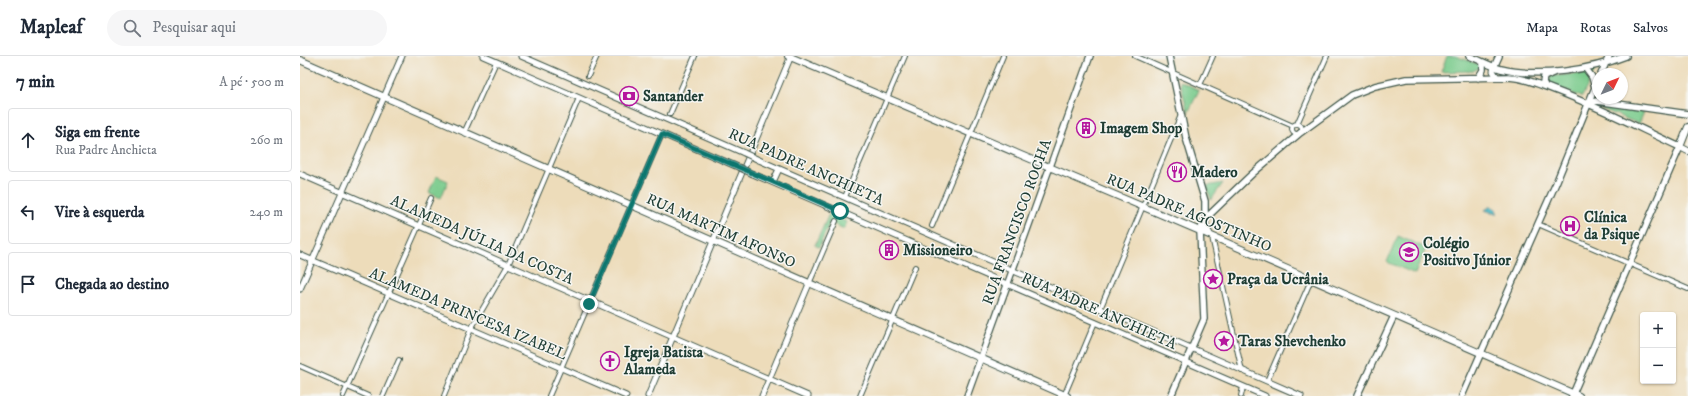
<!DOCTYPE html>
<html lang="pt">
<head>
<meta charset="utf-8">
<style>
  :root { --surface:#fff; --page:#f6f6f7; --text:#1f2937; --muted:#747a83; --line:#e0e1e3 }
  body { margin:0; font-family:"IM FELL DW Pica",serif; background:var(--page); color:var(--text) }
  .controls { position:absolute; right:12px; bottom:12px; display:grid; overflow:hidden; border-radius:4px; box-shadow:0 1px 3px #0004 }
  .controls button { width:36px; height:36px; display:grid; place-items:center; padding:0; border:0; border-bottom:1px solid var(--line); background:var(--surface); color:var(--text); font:20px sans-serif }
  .compass { position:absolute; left:1292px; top:12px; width:36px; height:36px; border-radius:50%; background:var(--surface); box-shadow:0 1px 3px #0004; rotate:47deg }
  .stop { position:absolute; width:12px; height:12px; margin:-9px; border:3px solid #0f766e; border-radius:50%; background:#fff }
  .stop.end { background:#0f766e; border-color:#fff; box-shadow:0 1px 4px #0008 }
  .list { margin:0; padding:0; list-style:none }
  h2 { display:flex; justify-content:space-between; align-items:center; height:52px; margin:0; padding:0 16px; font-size:17px }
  h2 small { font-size:13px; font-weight:400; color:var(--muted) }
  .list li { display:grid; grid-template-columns:26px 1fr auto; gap:12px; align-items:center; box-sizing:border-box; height:64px; margin:0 8px 8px; padding:0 8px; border:1px solid var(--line); border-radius:4px }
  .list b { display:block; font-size:15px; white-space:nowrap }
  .list p { margin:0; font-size:13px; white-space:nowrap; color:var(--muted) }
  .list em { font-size:13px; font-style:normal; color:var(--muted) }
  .icon { flex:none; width:22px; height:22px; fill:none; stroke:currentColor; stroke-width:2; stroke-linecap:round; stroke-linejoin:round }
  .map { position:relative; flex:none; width:1388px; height:340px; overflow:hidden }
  header { display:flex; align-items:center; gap:24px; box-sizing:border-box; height:56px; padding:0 20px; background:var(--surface); border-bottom:1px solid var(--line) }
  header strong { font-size:19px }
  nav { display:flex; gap:22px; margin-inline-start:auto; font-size:14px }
  .search { width:280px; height:36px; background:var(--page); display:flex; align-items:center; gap:10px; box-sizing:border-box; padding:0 14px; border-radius:22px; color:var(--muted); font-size:15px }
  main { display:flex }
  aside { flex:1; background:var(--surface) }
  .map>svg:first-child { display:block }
</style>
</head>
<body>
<header>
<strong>Mapleaf</strong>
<div class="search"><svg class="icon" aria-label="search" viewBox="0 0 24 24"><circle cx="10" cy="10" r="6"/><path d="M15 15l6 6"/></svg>Pesquisar aqui</div>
<nav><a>Mapa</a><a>Rotas</a><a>Salvos</a></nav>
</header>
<main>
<aside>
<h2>7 min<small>A pé · 500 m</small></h2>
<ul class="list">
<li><svg class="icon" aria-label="ahead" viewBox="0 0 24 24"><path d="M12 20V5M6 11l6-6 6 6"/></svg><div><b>Siga em frente</b><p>Rua Padre Anchieta</p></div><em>260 m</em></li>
<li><svg class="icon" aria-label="left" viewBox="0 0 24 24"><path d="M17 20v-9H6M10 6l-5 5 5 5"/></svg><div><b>Vire à esquerda</b></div><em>240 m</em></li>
<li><svg class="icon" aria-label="arrive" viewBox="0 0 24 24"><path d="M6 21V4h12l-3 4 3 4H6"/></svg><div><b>Chegada ao destino</b></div></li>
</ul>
</aside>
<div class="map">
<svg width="1388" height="340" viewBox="0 0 1388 340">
  <rect width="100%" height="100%" fill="#f6f6f2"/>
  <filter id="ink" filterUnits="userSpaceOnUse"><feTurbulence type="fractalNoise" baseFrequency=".025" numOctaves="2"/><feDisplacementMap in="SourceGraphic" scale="8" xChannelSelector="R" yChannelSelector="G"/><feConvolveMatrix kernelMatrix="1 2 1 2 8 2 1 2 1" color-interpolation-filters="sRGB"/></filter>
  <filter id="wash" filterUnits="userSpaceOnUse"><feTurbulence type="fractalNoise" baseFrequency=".012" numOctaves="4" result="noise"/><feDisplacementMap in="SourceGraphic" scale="16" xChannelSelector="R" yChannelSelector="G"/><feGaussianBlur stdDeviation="0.9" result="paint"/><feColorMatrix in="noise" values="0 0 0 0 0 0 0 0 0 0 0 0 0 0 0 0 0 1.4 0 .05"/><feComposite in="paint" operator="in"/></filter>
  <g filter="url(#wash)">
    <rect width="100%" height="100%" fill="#eddcba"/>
    <!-- green -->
    <path fill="#7acb8c" stroke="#4c8460" d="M1147,0H1155L1181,9V11L1173,15L1141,16Z
      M1295,14L1282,41L1249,29L1248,25L1252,20L1276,18Z
      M880,25L899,34L888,57Z
      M1295,50L1344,56L1339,68Z
      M136,120L148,125L141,142L129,137Z
      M923,127L911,144L907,130Z
      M529,158L547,166L544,173L530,166L519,191L515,189Z
      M1098,180L1126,192L1115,218L1087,206Z"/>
    <!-- water -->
    <path fill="#45b3c0" stroke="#32787a" d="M1191,150L1196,153L1198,159L1185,154Z"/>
  </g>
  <g filter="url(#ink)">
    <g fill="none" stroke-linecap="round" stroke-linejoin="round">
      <!-- minor casing -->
      <g stroke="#3e5548" stroke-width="6">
        <path id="minor" d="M835,0L993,70
          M288,20L297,0
          M900,29L913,0
          M370,58L395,0
          M997,68L1027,0
          M992 73a5 5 0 1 1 10 0a5 5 0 1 1-10 0Z
          M164,77L196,6
          M545,141L605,0
          M1238,168L1388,233
          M632,170L703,0
          M912,181L942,315
          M509,228L536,165
          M800,253L881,59
          M0,310L68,340
          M967,325L1011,224
          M43,340L131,142
          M83,340L99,304
          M144,340L171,273L208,209L279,42
          M249,340L362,78
          M560,340L615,211
          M764,340L795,266
          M941,340L943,331"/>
      </g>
      <!-- tertiary casing -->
      <g stroke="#3e5548" stroke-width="7">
        <path id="tertiary" d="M183,0L438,111
          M221,0L444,97
          M1194,11L1193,15L1197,21
          M459,104L1001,340
          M0,118L508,340
          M453,118L965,340
          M473,126L479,113
          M0,199L326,340
          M0,233L102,0
          M348,340L491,0
          M462,340L509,228"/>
      </g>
      <!-- secondary casing -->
      <g stroke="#3e5548" stroke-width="8">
        <path id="secondary" d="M869,0L886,82L905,145V163
          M1169,0C1180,4 1190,10 1201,13C1238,22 1291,14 1326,0
          M1194,11L1199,0
          M1286,13L1292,21L1295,32
          M1301,18L1309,0
          M1178,22L1183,14V6
          M1245,30L1243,26L1244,21L1255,16
          M1289,47L1297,45L1388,58
          M667,340L790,0
          M871,340L904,263L900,175L905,163L952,118L1000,77L1052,39L1075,30L1106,23L1208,21C1225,22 1241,29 1257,35C1299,51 1339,72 1380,91L1272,340
          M1057,340L1094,260
          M1162,340L1256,127L1298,24"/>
      </g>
      <!-- primary casing -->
      <g stroke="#3e5548" stroke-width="8">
        <path id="primary" d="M488,0L900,175L1279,340
          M0,4L767,340
          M1388,71L1380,91L1388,95
          M905,163L906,171L910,179"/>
      </g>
      <!-- minor -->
      <use href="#minor" stroke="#fff" stroke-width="4"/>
      <!-- tertiary -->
      <use href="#tertiary" stroke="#fff" stroke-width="5"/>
      <!-- secondary -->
      <use href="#secondary" stroke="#fff" stroke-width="5.5"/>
      <!-- primary -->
      <use href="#primary" stroke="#fff" stroke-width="6"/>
      <!-- tertiary-bridge casing -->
      <g stroke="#3e5548" stroke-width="7" stroke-linecap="butt">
        <path id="tertiary-bridge" d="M444,97L459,104
          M438,111L453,118"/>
      </g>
      <!-- tertiary-bridge -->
      <use href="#tertiary-bridge" stroke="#fff" stroke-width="5"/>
    </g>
  </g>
  <g fill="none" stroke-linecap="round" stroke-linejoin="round" filter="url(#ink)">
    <!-- route -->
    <path stroke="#0f766e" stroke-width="5" d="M289,248L362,78L540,155"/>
  </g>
  <!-- icons -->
  <defs>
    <g id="bank-ring" transform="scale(1)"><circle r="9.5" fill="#f6f6f2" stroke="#b5179e" stroke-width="1.5"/><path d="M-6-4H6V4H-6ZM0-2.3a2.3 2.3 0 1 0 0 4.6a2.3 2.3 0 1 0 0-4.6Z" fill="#b5179e"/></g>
    <g id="building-ring" transform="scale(1)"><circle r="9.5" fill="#f6f6f2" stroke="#b5179e" stroke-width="1.5"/><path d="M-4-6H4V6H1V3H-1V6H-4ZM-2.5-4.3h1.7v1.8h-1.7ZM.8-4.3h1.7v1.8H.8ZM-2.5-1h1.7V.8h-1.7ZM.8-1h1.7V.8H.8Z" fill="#b5179e"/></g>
    <g id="restaurant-ring" transform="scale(1)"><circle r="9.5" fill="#f6f6f2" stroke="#b5179e" stroke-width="1.5"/><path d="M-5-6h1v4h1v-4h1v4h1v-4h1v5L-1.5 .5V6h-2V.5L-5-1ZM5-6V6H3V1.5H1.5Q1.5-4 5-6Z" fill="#b5179e"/></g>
    <g id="hospital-ring" transform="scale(1)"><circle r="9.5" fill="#f6f6f2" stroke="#b5179e" stroke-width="1.5"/><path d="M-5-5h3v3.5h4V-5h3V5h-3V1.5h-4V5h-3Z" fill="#b5179e"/></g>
    <g id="school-ring" transform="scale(1)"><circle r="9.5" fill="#f6f6f2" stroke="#b5179e" stroke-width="1.5"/><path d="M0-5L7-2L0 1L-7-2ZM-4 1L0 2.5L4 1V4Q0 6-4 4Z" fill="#b5179e"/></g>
    <g id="sight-ring" transform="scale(1)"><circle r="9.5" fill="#f6f6f2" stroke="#b5179e" stroke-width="1.5"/><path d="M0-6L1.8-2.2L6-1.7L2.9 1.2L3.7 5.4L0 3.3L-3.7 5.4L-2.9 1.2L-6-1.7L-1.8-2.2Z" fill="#b5179e"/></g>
    <g id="church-ring" transform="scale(1)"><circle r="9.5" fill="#f6f6f2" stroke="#b5179e" stroke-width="1.5"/><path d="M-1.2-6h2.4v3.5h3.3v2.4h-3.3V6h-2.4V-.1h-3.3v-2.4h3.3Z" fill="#b5179e"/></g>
  </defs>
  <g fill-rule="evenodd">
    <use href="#bank-ring" x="329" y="40"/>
    <use href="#building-ring" x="786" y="72"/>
    <use href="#restaurant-ring" x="877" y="116"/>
    <use href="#hospital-ring" x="1270" y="170"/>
    <use href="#building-ring" x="589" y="194"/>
    <use href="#school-ring" x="1109" y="196"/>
    <use href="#sight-ring" x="913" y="223"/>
    <use href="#sight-ring" x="924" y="285"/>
    <use href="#church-ring" x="310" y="305"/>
  </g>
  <g text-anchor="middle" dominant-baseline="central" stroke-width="3" stroke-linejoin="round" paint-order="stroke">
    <!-- poi labels -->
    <g font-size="15" font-weight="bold" fill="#1f3d34" stroke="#f6f6f2" text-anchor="start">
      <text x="343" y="40">Santander</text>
      <text x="800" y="72">Imagem Shop</text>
      <text x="891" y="116">Madero</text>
      <text x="1284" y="161">Clínica<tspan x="1284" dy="17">da Psique</tspan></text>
      <text x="1123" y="187">Colégio<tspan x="1123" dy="17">Positivo Júnior</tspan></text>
      <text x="603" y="194">Missioneiro</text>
      <text x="927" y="223">Praça da Ucrânia</text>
      <text x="938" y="285">Taras Shevchenko</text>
      <text x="324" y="296">Igreja Batista<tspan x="324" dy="17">Alameda</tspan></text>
    </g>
    <!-- street labels -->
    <g font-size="15" fill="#1f3d34" stroke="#f6f6f2">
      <text transform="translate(506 111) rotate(24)">RUA PADRE ANCHIETA</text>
      <text transform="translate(889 157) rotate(23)">RUA PADRE AGOSTINHO</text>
      <text transform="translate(717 166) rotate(-70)">RUA FRANCISCO ROCHA</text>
      <text transform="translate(421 175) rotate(24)">RUA MARTIM AFONSO</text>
      <text transform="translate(182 184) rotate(24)">ALAMEDA JÚLIA DA COSTA</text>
      <text transform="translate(799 255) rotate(24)">RUA PADRE ANCHIETA</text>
      <text transform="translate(168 258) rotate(23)">ALAMEDA PRINCESA IZABEL</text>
    </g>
  </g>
</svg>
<div class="controls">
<button>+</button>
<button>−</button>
</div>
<svg class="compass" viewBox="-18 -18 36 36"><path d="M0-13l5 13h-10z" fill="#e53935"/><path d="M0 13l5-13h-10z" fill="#747a83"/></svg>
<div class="stop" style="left:540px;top:155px"></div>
<div class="stop end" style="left:289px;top:248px"></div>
</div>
</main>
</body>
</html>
